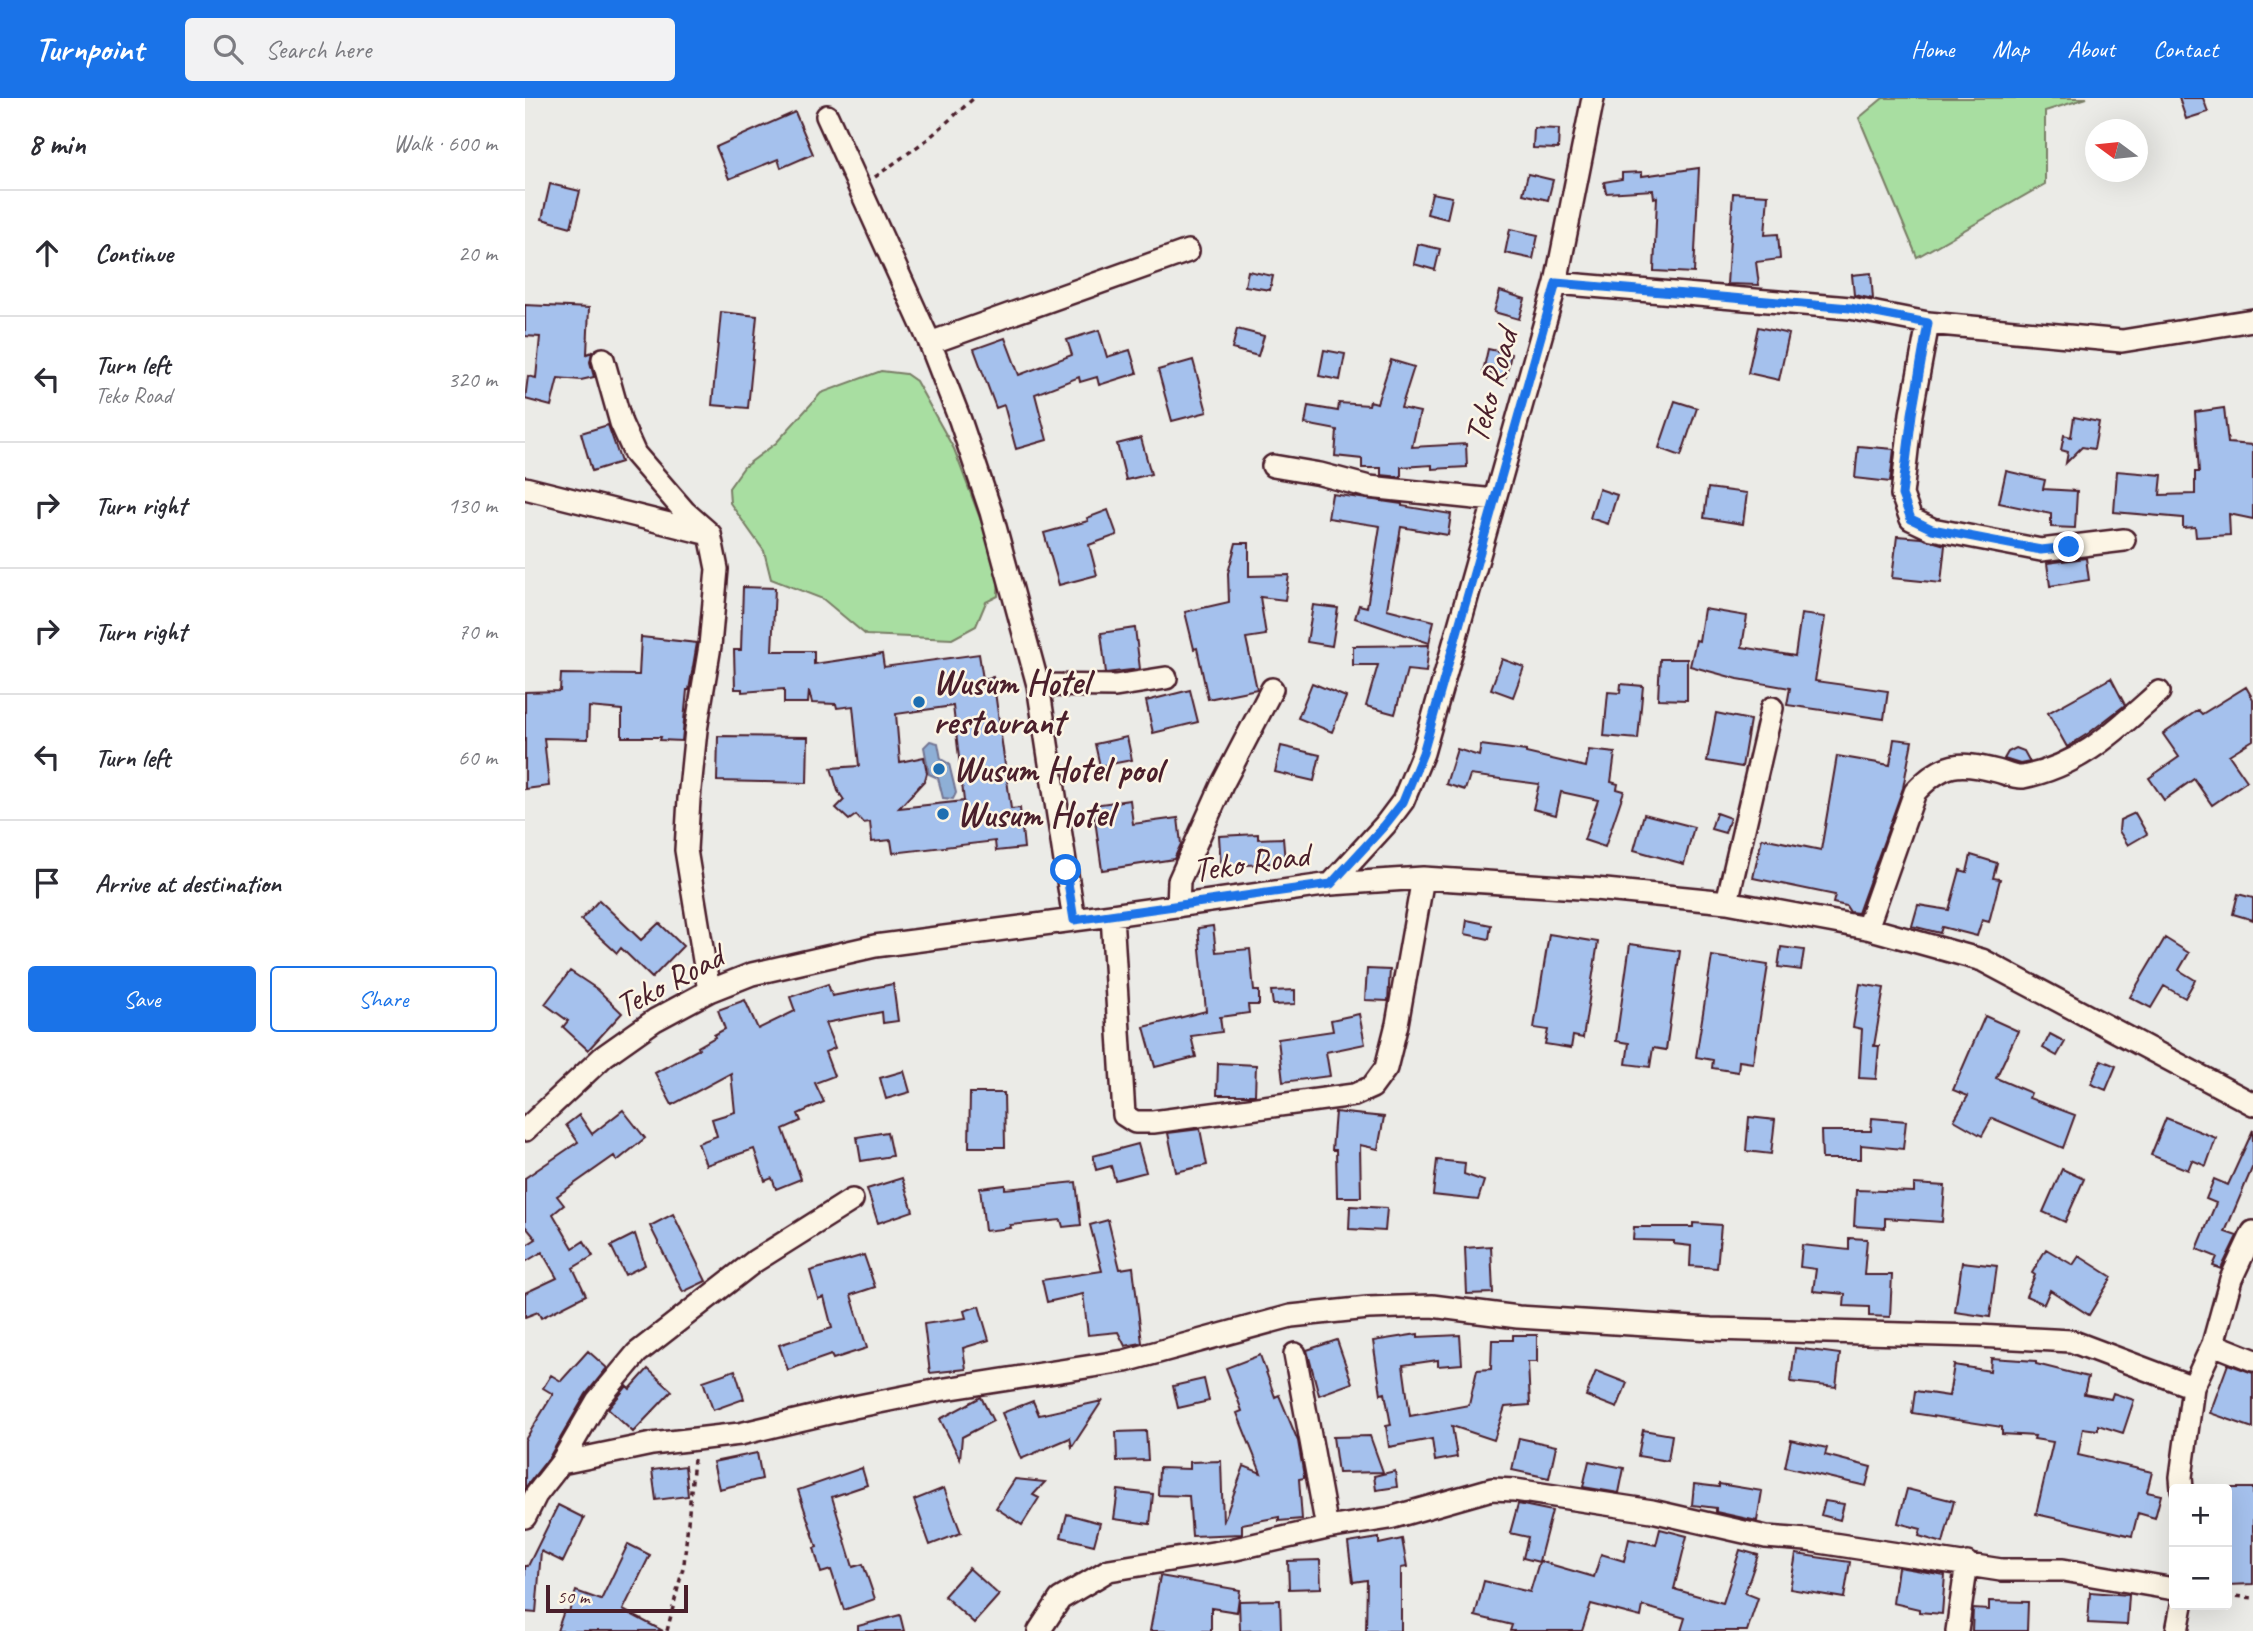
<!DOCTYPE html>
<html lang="en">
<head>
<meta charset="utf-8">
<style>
  :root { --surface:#fff; --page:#f2f2f3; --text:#2b2b33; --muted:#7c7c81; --line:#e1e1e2; --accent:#1a73e8 }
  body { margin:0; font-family:Caveat,sans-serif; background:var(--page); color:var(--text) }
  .controls { position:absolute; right:21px; bottom:21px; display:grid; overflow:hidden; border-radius:7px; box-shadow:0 7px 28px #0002 }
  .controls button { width:63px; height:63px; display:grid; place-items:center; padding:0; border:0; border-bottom:2px solid var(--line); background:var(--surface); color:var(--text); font:35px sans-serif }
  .compass { position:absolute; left:1560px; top:21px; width:63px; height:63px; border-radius:50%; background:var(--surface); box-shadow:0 7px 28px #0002; rotate:285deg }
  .scale { position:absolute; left:21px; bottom:18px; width:142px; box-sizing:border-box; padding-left:7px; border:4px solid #4a1f2b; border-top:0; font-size:19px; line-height:24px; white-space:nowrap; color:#4a1f2b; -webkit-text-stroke:5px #fcf5e5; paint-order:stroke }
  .stop { position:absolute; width:21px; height:21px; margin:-16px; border:5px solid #1a73e8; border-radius:50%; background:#fff }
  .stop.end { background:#1a73e8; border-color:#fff; box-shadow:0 2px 7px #0008 }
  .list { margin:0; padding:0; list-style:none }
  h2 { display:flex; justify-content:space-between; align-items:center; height:91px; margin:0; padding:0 28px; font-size:30px }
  h2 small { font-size:23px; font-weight:400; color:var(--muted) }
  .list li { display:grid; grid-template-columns:46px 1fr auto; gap:21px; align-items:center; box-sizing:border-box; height:126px; padding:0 28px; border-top:2px solid var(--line) }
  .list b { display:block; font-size:26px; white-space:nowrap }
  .list p { margin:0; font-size:23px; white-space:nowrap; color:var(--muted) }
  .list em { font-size:23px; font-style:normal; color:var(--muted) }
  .actions { display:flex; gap:14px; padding:21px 28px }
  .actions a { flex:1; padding:16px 0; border:2px solid var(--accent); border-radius:7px; text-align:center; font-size:24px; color:var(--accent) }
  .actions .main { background:var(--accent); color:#fff }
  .icon { flex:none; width:38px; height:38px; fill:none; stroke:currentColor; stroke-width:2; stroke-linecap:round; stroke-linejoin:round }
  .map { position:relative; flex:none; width:1728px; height:1533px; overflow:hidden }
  header { display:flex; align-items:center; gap:42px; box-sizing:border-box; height:98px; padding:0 35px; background:var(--accent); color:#fff }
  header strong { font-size:33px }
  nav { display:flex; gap:38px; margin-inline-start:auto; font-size:24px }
  .search { width:490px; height:63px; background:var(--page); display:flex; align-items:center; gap:18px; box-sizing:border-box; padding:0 24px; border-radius:7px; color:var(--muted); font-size:26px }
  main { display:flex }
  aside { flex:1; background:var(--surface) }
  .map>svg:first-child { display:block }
</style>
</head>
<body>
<header>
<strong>Turnpoint</strong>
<div class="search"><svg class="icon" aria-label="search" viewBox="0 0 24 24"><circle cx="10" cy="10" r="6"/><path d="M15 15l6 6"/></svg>Search here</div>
<nav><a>Home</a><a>Map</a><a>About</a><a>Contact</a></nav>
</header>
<main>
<aside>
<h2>8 min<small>Walk · 600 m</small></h2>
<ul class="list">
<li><svg class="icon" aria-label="ahead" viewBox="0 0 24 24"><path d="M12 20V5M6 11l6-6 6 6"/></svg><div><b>Continue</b></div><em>20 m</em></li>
<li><svg class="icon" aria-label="left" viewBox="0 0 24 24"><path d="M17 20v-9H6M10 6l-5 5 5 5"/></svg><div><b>Turn left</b><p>Teko Road</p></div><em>320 m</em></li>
<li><svg class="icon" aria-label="right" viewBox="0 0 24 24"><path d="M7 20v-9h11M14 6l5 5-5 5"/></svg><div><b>Turn right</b></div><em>130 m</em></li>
<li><svg class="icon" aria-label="right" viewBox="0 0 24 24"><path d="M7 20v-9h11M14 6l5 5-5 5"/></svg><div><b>Turn right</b></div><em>70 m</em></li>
<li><svg class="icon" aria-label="left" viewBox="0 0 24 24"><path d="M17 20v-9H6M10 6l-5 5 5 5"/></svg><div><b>Turn left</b></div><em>60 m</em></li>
<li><svg class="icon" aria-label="arrive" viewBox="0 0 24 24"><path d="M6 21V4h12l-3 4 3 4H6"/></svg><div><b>Arrive at destination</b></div></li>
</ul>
<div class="actions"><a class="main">Save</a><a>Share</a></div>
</aside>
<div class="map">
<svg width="1728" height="1533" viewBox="0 0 1728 1533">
  <rect width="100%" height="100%" fill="#ebebe7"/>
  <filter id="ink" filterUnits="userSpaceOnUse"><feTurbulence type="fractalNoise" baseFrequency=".0143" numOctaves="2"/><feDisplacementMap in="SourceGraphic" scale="14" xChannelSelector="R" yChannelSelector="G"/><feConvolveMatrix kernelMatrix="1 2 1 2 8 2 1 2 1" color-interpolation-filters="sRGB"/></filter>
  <g filter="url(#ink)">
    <!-- green -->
    <path fill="#a8dea1" stroke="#797e66" stroke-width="2" d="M1358,0H1562L1520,13V86L1392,159L1334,20Z
      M356,273L381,276L391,283L429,351L474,471L473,498L461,504L451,528L427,541L341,537L298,501L246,481L239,453L205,405L204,390L219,369L251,345L296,295Z"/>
    <!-- water -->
    <path fill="#8eafd6" stroke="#737592" stroke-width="2" d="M405,643L413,645L416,661L424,666L431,695L428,701L418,700L413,680L404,676L399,649Z"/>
    <!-- building -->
    <path fill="#a5c1ed" stroke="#4a1f2b" stroke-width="2" fill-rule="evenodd" d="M1654,0H1678L1683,14L1661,21Z
      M270,14L288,56L256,70L253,61L204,81L191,49Z
      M1009,30L1034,31L1033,51L1008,50Z
      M1174,70L1169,175L1129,173L1132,99L1129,100L1128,92L1081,95L1079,84L1097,81V75L1117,74V78Z
      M1003,76L1028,82L1023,102L998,96Z
      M25,86L55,93L46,129L17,121Z
      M907,95L927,99L922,121L902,116Z
      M1208,95L1243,97L1240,137L1253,136L1255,161L1231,164L1234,187L1202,186Z
      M985,131L1013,137L1008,161L980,155Z
      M893,146L915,151L910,172L889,166Z
      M723,173L748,178L745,192L720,188Z
      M1346,175L1348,201L1329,197L1327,177Z
      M975,193L1000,201L994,221L969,214Z
      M0,207L64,210L62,256L67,254L65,264L69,279L56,282L33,280L26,308L0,301L3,278L11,280L15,239L0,238Z
      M196,214L232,218L223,310L187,307Z
      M1233,229L1264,236L1254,282L1223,275Z
      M712,231L739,238L733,258L707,251Z
      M574,232L582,259L605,252L612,275L574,287L572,279L555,284L554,279L510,296L522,342L491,351L479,307L471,310L449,251L480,240L494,277L547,257L542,242Z
      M963,251L986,256L981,279L958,274Z
      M799,252L820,256L815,282L794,278Z
      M668,262L682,314L647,323L633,272Z
      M866,262L889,269L876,310L895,314L887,349L941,346L942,369L907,371V367L876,369V379L856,377V370H837V361L810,358L812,332L780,326L783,308L813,313L814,305L844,307L845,303L852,305Z
      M1150,303L1172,310L1156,358L1134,350Z
      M1699,310L1703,345L1728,347V421L1704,416L1705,437L1671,439L1670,429L1658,430V420L1589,414L1592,373L1637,377L1635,397L1670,396V374H1674L1670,314Z
      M1549,319L1574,324L1569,351L1557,349L1541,365L1543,354L1536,352L1539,337L1546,339Z
      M83,327L96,364L67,373L56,335Z
      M616,340L626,376L601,382L592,346Z
      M1333,348L1369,351L1365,384L1330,380Z
      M1481,373L1520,382L1518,391L1552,393L1550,430L1526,429V416L1474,405Z
      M1183,390L1222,395L1218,426L1179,420Z
      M1074,391L1092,397L1083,426L1065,420Z
      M807,396L877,406V408L926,416L923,437L876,429L862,511L909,523L904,545L830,520L834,507L842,509L855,428L803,420Z
      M583,412L592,437L564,447L572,477L534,487L519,435L563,423L562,420Z
      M1372,438L1396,440L1420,447L1416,485L1367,480Z
      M711,445H724V478L764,477L760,502L735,499L741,537L721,540L732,591L683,601L672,550L669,551L660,514L704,504L703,475Z
      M1561,460L1564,482L1525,488L1522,465Z
      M218,489L250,490L247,553H289V566L357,556L359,569L454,556L458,581L468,579L486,711L495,710L499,750L471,753L470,743L368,755L366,742L347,744L345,724L338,725L331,717L324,722L311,710L319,702L313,693L306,670L334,668L328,608L312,610L311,606L287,605L284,593L283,605H259V591L217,594V591H210L209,552H216ZM428,608L439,703L374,710L400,682L402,675L399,659L375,664L371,616Z
      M788,507L813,510L807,548L782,544Z
      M1179,511L1222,518L1217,549L1270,558L1276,516L1300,519L1290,583L1363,593L1359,621L1262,607L1265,590L1213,581L1165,568L1171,542L1174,543Z
      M610,530L615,571L581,575L576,535Z
      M116,539L172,545L164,592H162L157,643L135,642L136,639H97V612L64,609L63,641L19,640L24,688L0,691V594L35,593L36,576L114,577Z
      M904,547L901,574L882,572L870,616L841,608L853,567H828V548Z
      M977,561L999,569L988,599L966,591Z
      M1135,561H1162V602L1133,601Z
      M1586,580L1600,607L1564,635L1542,649L1523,615Z
      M787,585L821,599L807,634L773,620Z
      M1096,586L1118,588L1113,641L1079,638L1083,594L1095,595Z
      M1721,589L1728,601V642L1704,657L1722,683L1687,707L1669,681L1639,702L1624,680L1654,659L1638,636L1673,612L1677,616Z
      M665,592L673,624L628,635L621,603Z
      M1191,615L1225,622L1217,669L1182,663Z
      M193,638L283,639L282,685L192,683Z
      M602,639L607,662L575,668L570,646Z
      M1369,641L1387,643L1378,690L1333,815L1325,814L1321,808L1308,805L1310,797L1228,780L1237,740L1296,752L1312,658L1365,667Z
      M956,647L1001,653V655L1061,669L1064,652L1090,655L1086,684L1093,686L1092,691L1099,693L1080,749L1059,742L1073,702L1036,694L1031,717L1008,711L1014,686L945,677L940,692L921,686L932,651L954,658Z
      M756,648L795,657L789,683L750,674Z
      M1491,650L1499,653L1505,664L1495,666L1479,661L1483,654Z
      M605,702L608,726L653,720L656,746L649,761L577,772L568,707Z
      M1191,715L1205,720L1200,735L1186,731Z
      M1610,715L1622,736L1603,747L1594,733L1595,722Z
      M1119,716L1169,729L1159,766L1109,752Z
      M733,736V741L758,740L760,764L696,769L694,738Z
      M1446,757L1472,765L1468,780L1475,781L1464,824L1457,822L1452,838L1417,829L1415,835L1387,828L1393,807L1424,812L1435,772L1442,774Z
      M1713,796L1728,800V822L1708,816Z
      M74,802L116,842L134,825L158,848L127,880L96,850L92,855L56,822Z
      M942,822L966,827L964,841L940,836Z
      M688,828L691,854L725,851L729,893H734V907H723L724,915L695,919L697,934L666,938L671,959L630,969L619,929L681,913L673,830Z
      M1024,836L1073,844L1058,940L1048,938L1046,950L1020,946L1023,932L1009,930Z
      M1640,840L1664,855L1654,872L1670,882L1660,900L1639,888L1626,910L1605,899Z
      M1105,846L1155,853L1141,952L1128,950L1125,969L1101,966L1104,945L1091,943Z
      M1256,849L1279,852L1276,872L1253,869Z
      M1187,858L1243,867L1228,965L1214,963L1213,974L1187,970L1188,962L1171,959Z
      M842,871L865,872L863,903L840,902Z
      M45,873L72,891L97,915L63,952L38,929L43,923L20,906Z
      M303,886L307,898L368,886L373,923L358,925L357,914L300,925L310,950L300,954L309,978L290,985L299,1004L273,1016L276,1023L258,1031L276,1081L251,1091L247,1080L240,1083L229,1051L181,1067L173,1045L192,1038L187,1021L210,1014L206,975L147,1007L130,975L174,951L173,949L190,939L189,937L200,931L193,912L220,902L233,931L270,913L265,899Z
      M1335,886L1359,890L1349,948H1354L1351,981L1334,980L1337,931L1328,929Z
      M770,892V906L748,907L746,893Z
      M834,916L840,946L801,954L805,978L758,984L753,941L808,933L806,922Z
      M1460,918L1493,933L1471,980L1506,995L1504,1000L1550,1017L1538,1050L1467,1020L1457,1038L1429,1022L1443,998L1428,992Z
      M1525,936L1540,944L1532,958L1518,950Z
      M1576,962L1591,968L1581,992L1566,986Z
      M693,965L731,967L730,997H692Z
      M379,973L385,994L361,1001L355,980Z
      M445,995H479L480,1049H444Z
      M98,1012L120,1040L92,1063L89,1058L32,1098L39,1107L28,1116L48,1150L59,1143L68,1158L48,1170L61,1197L16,1220L13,1214L0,1219V1195L32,1180L17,1154L0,1164V1148L11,1141L0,1128V1080L53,1044L41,1027L54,1017L67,1036Z
      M810,1014L859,1019L853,1051L835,1047L836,1099H812L811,1052H807Z
      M1224,1019L1250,1022L1246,1056L1221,1053Z
      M1347,1020L1381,1023L1378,1051L1336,1047V1061H1297L1296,1033H1346Z
      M1641,1020L1691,1040L1681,1068L1667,1062L1663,1072L1626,1057Z
      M675,1031L682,1067L651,1074L643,1035Z
      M1728,1032V1068L1700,1134L1712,1138L1696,1171L1688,1168L1692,1159L1672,1151L1691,1105L1681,1101L1689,1081L1703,1087Z
      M362,1034L367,1058L336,1063L332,1039Z
      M613,1046L621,1074L590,1082L586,1068L571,1072L568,1058Z
      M912,1062L940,1065L939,1076L959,1083L953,1102L908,1097Z
      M1537,1071L1559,1081L1540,1124L1518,1114Z
      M377,1080L388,1113L353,1125L342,1091Z
      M551,1084L556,1127L538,1129L536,1122L485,1127L486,1130L460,1133L455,1090L480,1087V1091Z
      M1389,1086L1420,1088L1417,1124L1360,1120V1130L1329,1128L1331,1092L1389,1094Z
      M825,1108L862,1110L860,1133L824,1131Z
      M148,1116L181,1183L158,1194L125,1128Z
      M583,1122L595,1171L608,1169L617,1245L611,1246L600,1248L593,1234L563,1237L558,1196L522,1204L517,1182L577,1173L565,1127Z
      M1168,1125L1196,1127L1192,1170L1165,1168L1166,1148L1149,1146V1143L1108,1142L1109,1129H1168Z
      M110,1136L120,1167L100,1177L86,1148Z
      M1324,1140L1342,1141L1339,1177H1367L1365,1219L1344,1218V1209L1319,1208L1320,1196L1288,1193L1291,1171L1275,1169L1277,1147L1324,1152Z
      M966,1148L968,1195L942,1196L940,1150Z
      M1521,1151L1548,1167L1554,1158L1587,1179L1564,1217L1525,1192L1519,1206L1501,1198L1510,1177L1507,1175Z
      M339,1157L350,1189L326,1197L342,1250L308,1261L306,1257L263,1272L254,1247L307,1230L299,1199L293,1201L285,1173Z
      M1437,1164L1472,1168L1465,1219L1430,1214Z
      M454,1208L464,1242L438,1250L441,1271L405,1275L399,1226L441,1220L439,1213Z
      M893,1236V1239L935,1237L937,1266L913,1268V1262L878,1267L885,1318L944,1307L952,1272L966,1271L967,1242H988V1237H1012V1264H1003L1005,1307L980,1309L969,1342L927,1328L932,1359L910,1363L907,1341L864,1349L861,1328L866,1327L860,1295L856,1296L848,1243Z
      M812,1242L827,1285L794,1297L782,1252Z
      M1270,1250L1315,1256L1311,1289L1266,1284Z
      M63,1253L82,1270L61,1296L25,1358L0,1390V1342L28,1296L18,1290L26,1277L36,1283Z
      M735,1257L750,1299L754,1297L773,1343L779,1378V1380L774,1381L777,1421L754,1423V1419L717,1426V1436L667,1438L664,1398L633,1397L634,1370L665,1371V1364L696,1363L698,1425L719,1368L736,1375L712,1315L717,1313L701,1270Z
      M1466,1260L1511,1263V1266L1563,1279L1559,1296L1586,1301L1588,1295L1609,1302L1598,1335L1573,1327V1332L1558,1330L1553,1357L1627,1374L1622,1394L1636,1397L1630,1420L1613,1415L1607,1438L1511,1416L1528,1344L1509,1341L1510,1338L1477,1336V1329L1387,1315L1390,1293L1424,1298L1429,1267L1465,1273Z
      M1703,1266L1728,1275V1330L1685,1315Z
      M123,1271L147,1293L108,1334L83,1311L102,1288L105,1291Z
      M210,1272L219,1301L188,1312L178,1283Z
      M1071,1273L1102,1285L1092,1310L1061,1298Z
      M679,1281L684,1303L653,1310L648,1288Z
      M456,1299L468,1323L437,1339L435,1361L415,1321Z
      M508,1303L514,1317L577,1303L547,1349L545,1340L496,1361L477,1315Z
      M1118,1332L1147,1337L1143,1363L1113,1358Z
      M621,1333L623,1362L592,1363L591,1334Z
      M845,1338L858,1374L813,1375L808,1339Z
      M994,1340L1031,1348L1024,1380L987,1372Z
      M1266,1342L1302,1350L1300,1357L1346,1369L1341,1388L1260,1369Z
      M232,1355L237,1381L194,1391L188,1364Z
      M1064,1363L1099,1370L1094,1395L1058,1389Z
      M160,1368L163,1398L131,1402L127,1372Z
      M337,1370L342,1387L307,1399L328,1469L338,1466L350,1501L319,1512L306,1472L296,1475L289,1450L292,1449L273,1392Z
      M870,1373L872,1389L851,1392L849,1378Z
      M490,1381L520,1384L508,1397L514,1400L497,1427L471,1410Z
      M1169,1386L1194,1389V1386L1237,1393L1232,1423L1191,1414V1410L1167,1407Z
      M419,1390L436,1435L405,1447L389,1402Z
      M1702,1390H1728V1486L1702,1487Z
      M1382,1391L1429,1403L1418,1445L1394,1438L1396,1431L1373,1425Z
      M593,1392L628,1396L625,1426L589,1421Z
      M1300,1403L1319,1406L1315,1422L1296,1417Z
      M993,1406L1027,1413L1014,1463L1069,1479L1076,1456L1099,1463L1104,1441L1131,1447L1135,1431L1162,1438L1149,1491L1198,1505L1215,1452L1233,1457L1220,1495L1233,1500L1222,1533H1156L1160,1520L1118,1508L1116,1519L1066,1506L1057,1533H985L987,1527L950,1518L959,1483L1005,1494L1014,1464L998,1460L1003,1439L985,1435Z
      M33,1407L59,1420L38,1464L16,1453L11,1515L0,1514V1468H3Z
      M542,1416L575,1425L569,1447L536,1439Z
      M854,1440V1446L877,1441L882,1469L876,1470V1533H841L842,1482L828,1484L823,1445Z
      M103,1446L125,1457L98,1512L138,1533H32L39,1513L44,1514L51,1493L76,1502Z
      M1271,1456L1325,1464L1319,1500L1265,1491Z
      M795,1462L796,1490L764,1491L763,1463Z
      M1373,1469L1420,1477L1417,1516L1394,1514V1511L1368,1505Z
      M444,1470L474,1497L449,1525L419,1498Z
      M635,1478L715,1492L712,1514L686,1510V1533H625Z
      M1565,1494L1604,1497L1602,1527L1563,1525Z
      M755,1502L756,1532L715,1533L714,1503Z
      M1464,1503L1503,1504L1502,1533H1447L1448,1511L1464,1512Z
      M375,1517L379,1533H333V1528Z"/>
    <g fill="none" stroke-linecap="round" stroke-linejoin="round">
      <!-- minor casing -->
      <g stroke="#4a1f2b" stroke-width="26">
        <path id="minor" d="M302,18L405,245L435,322L466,414L513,587L549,822
          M1031,185L1325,210L1403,225L1386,316L1377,397L1386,421L1407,431L1516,452L1599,442
          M1403,225L1597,243L1728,222
          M405,245L663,153
          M78,261L96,325L110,356L160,414L185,436L192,471L185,548L171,632L164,701L161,752L184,893
          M748,368L795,376L844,389L969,402
          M0,390L180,435
          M513,587L590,588L641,580
          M806,786L898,780L1070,791L1202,804L1342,830L1457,862L1728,1006
          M1202,804L1247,610
          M653,808L654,783L697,687L747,591
          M587,817L599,1017L610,1024H628L829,997L847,989L861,970L872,926L898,780
          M1342,830L1390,694C1418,664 1434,663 1472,673C1480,675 1490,680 1498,679C1557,667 1591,632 1634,594
          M0,1032L79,958L130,922L184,893L227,876L350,848L587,817L806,786L860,727L878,703L898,655L1031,185L1068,0
          M1688,1246L1728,1262
          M770,1256L802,1430
          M36,1365L127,1346L215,1336L329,1309L414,1292L600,1263L766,1218L843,1210L907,1208L993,1219L1186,1231L1453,1238L1546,1243L1668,1289
          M1657,1391L1656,1379L1668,1289L1688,1246L1706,1181L1728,1134
          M0,1419L11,1397L36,1365L72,1303L112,1255L230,1163L327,1102
          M514,1533L535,1501L584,1472L706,1452L802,1430L865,1420L967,1391L990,1392L1127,1413L1241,1439L1282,1442L1476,1472H1538L1649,1491
          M1432,1533L1442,1465
          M1652,1533L1657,1507"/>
      </g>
      <!-- path -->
      <path stroke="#4a1f2b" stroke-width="3.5" stroke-dasharray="5 5" stroke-linecap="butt" d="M350,79L403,41L449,0
        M1702,1497L1728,1500
        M142,1533L159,1466L169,1361"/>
      <!-- minor -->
      <use href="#minor" stroke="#fcf5e5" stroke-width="21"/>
    </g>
  </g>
  <g fill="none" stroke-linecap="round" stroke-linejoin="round" filter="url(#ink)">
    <!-- route -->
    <path stroke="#1a73e8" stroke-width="9" d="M541,772L549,822L806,786L860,727L878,704L898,655L1031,185L1325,210L1403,225L1387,316L1377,397L1386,421L1407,431L1516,452L1544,449"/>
  </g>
  <!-- markers -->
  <g fill="#1f6fb2" stroke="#fcf5e5" stroke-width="2.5">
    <circle cx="394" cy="604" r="7"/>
    <circle cx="414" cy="671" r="7"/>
    <circle cx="418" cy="716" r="7"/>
  </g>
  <g text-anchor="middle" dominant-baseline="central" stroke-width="5" stroke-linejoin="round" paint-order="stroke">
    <!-- street labels -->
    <g font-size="35" fill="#4a1f2b" stroke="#fcf5e5">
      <text transform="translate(966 288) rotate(-74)">Teko Road</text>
      <text transform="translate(726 764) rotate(-8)">Teko Road</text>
      <text transform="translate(144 883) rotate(-28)">Teko Road</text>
    </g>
    <!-- poi labels -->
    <g font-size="35" font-weight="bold" fill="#4a1f2b" stroke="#fcf5e5" text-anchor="start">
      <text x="408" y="584">Wusum Hotel<tspan x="408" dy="40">restaurant</tspan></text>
      <text x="428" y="671">Wusum Hotel pool</text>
      <text x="432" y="716">Wusum Hotel</text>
    </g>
  </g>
</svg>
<div class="controls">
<button>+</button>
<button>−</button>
</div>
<svg class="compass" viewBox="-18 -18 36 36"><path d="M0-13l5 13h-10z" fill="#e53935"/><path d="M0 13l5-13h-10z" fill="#7c7c81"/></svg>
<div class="scale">50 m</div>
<div class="stop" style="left:541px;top:772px"></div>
<div class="stop end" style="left:1544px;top:449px"></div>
</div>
</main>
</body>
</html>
